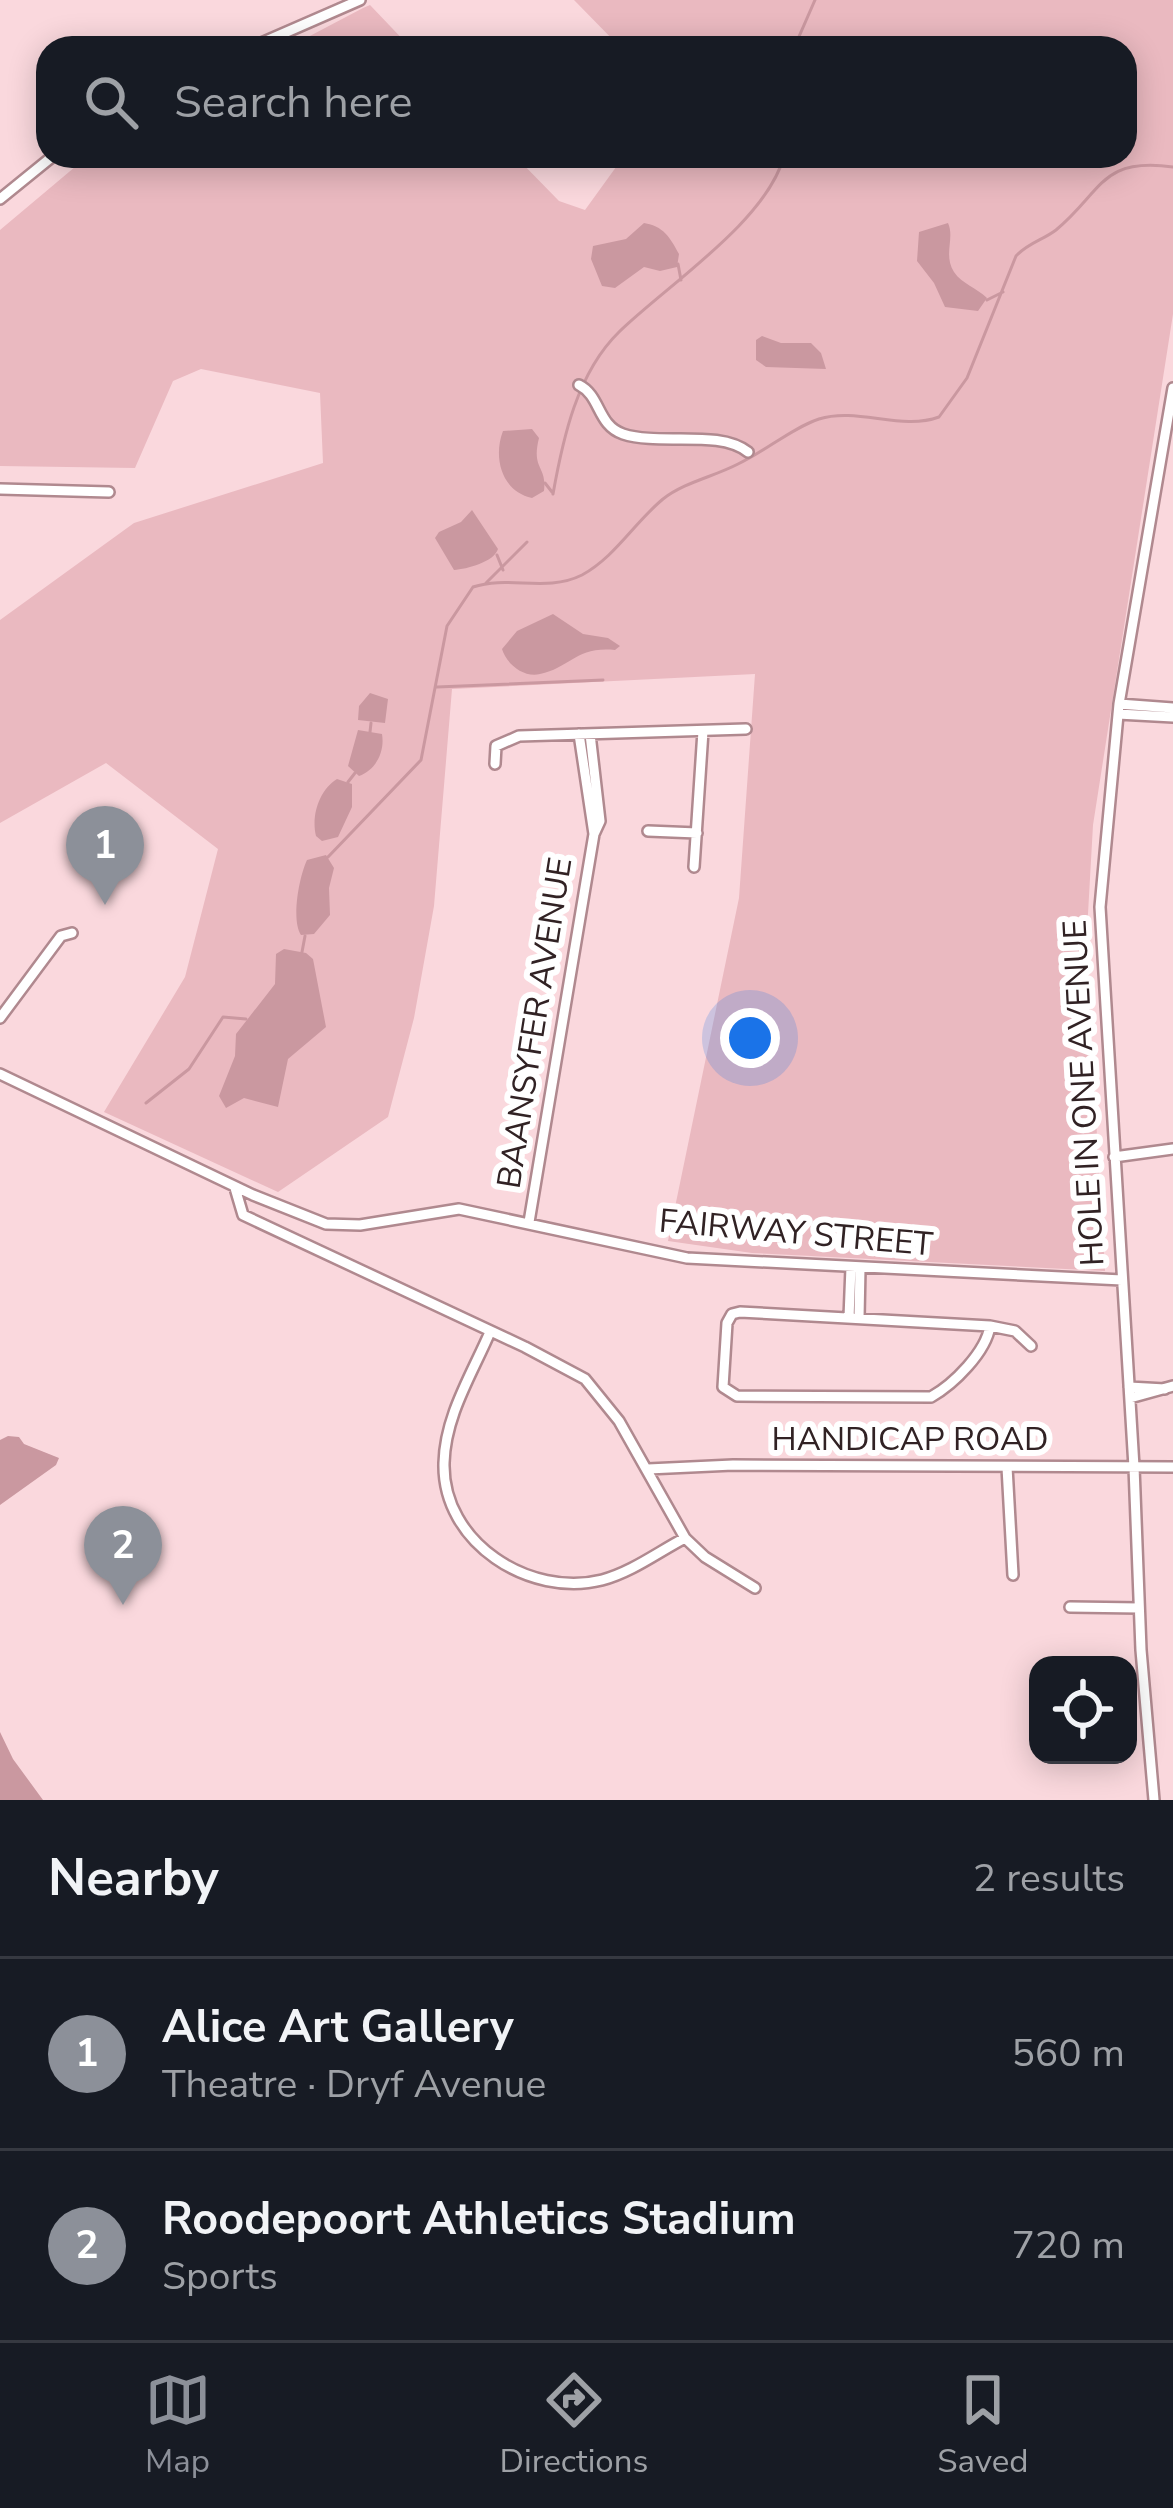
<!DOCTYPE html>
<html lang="en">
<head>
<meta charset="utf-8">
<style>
  :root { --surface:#171b24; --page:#20242c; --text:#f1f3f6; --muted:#9ea1a6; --line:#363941; --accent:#8c9099 }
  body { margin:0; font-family:"Nunito Sans",sans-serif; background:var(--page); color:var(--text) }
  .controls { position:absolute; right:36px; bottom:36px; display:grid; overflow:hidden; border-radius:24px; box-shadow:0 6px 30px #0003 }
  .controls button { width:108px; height:108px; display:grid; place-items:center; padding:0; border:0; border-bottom:3px solid var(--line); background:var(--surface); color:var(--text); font:60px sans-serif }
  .you { position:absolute; left:750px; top:1038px; width:42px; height:42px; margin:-30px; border:9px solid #fff; border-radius:50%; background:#1a73e8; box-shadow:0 0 0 18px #1a73e833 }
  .badge { display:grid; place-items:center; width:78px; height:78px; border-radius:50%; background:var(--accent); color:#fff; font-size:39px; font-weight:700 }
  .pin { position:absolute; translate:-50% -99px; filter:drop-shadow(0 3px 6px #0008) }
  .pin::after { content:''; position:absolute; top:63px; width:42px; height:36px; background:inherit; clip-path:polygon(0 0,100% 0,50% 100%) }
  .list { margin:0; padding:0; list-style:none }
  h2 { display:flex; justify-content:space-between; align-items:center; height:156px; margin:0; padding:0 48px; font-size:51px }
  h2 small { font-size:39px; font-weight:400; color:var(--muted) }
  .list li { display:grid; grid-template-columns:78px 1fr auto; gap:36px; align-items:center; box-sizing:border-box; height:192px; padding:0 48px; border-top:3px solid var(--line) }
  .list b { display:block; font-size:45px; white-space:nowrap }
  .list p { margin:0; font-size:39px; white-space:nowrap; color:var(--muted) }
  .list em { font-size:39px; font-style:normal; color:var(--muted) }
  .icon { flex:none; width:66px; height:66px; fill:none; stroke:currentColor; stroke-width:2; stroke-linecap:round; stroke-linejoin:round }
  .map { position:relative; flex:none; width:1173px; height:1800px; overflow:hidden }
  .search { position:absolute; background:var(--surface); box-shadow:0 6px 30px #0003; left:36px; right:36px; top:36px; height:132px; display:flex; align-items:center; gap:30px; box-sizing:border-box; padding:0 42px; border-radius:36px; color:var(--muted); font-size:45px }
  .sheet { height:540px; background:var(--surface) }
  nav { display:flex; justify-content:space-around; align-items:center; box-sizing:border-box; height:168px; border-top:3px solid var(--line); background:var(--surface); font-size:33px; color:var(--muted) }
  nav a { display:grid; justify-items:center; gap:6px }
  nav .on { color:var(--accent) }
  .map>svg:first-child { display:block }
</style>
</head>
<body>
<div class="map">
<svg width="1173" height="1800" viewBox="0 0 1173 1800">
  <rect width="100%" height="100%" fill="#fad8dd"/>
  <!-- green -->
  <path fill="#eab9c0" d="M574,0H1173V314L1093,825L1086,949L1105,1271L752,1253L668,1241L739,898L755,674L452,689L434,906L414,1018L388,1117L278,1192L104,1112L185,977L218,849L106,763L0,823V620L134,523L323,463L320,393L201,369L173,381L135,468L0,466V230L88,156H515L559,201L585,210L624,156H1125V48H621Z
    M370,5L411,48H287L363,8Z"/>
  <!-- water -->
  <path fill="#ca98a0" d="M644,223C663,226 670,237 679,254L677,267L660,271L644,267L615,288L602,286L591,259L593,246L626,239Z
    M948,223C955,238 943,255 954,272C962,284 977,288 987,298L978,311L945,307L934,283L917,261L919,232Z
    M762,336L781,343H811L821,353L826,369L766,367L756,360V340Z
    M532,429L539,438C531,470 547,465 544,491L532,498C501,491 493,457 503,431Z
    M472,510L498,549C494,562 467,569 454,570L435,538L439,532L461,522Z
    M553,614L583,634L608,638L620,646L615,650C576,646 570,668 540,674C523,678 506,663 502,649L517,631Z
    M370,693L388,699L385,723L358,720L359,706Z
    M358,730L382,734C385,752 376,770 359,776L348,766Z
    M337,779L352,784V807L338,837L322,841L316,836C311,816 319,790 337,779Z
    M326,855L334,868L329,888L330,915L314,934L301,935C291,920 299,877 307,860Z
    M284,949L306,953L313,959L326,1027L288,1059L278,1107L244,1098L226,1108L219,1096L235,1056L236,1034L275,984L276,954Z
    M8,1436L19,1437L24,1444L59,1458L56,1465L0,1505V1440Z
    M0,1732L13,1759L43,1800H0Z"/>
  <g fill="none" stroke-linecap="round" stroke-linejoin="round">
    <!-- stream -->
    <path stroke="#ca98a0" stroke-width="3" d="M794,48L815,0
      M678,264L681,280
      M987,300L1003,292
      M545,483L552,492
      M553,494C563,438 577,373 619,332C666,286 767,221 784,156
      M497,555L503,570
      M486,583L527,542
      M437,687L603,680
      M370,732L371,723
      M348,782L355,773
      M328,857L421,760L447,626L473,587C509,575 546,593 582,575C615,557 634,523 663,499C685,482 713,477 738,464C766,451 790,429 819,419C858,407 901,431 939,417L967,378L1016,256C1028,243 1043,240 1056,230C1103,191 1100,157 1173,167
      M302,952L305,936
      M146,1103L189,1069L223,1017L246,1019"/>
    <!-- minor casing -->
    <g stroke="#b0898f" stroke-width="14">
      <path id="minor" d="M250,48L360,0
        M0,199L53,156
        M579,385C601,396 597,425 623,434C660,446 719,429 748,452
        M0,489L109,492
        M1119,704L1173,708
        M1118,714L1173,717
        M579,734L594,834
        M495,764L496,746L519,736L746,729
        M648,831L697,833
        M694,867L703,731
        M0,1018L61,936L72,933
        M0,1074L253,1195L326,1224L360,1225L459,1209L687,1258L1122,1280
        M1114,1157L1173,1149
        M235,1188L243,1215L525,1347L585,1379L619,1421L685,1538L705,1557L755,1588
        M529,1222L594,834L600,821L590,734
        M740,1312L990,1326C986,1352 954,1384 931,1397L737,1396L723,1387L727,1323L732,1314Z
        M849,1318L851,1267
        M859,1318L860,1268
        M990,1326L1015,1331L1031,1346
        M490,1332C472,1374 445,1416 444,1463C442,1543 530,1598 602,1580C632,1572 658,1552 685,1538
        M1129,1387L1165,1389
        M1130,1398L1173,1386
        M1007,1467L1013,1575
        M648,1469L733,1465L1173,1467
        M1070,1607L1139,1608
        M1154,1800L1141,1650L1134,1467L1100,907L1119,704L1173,388"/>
    </g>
    <!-- minor -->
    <use href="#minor" stroke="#fff" stroke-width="9"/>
  </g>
  <g text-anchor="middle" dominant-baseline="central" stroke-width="12" stroke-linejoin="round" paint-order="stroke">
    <!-- street labels -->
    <g font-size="33" fill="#312224" stroke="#fff">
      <text transform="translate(535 1023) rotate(-81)">BAANSYFER AVENUE</text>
      <text transform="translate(1084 1093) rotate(-93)">HOLE IN ONE AVENUE</text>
      <text transform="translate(796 1233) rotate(5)">FAIRWAY STREET</text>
      <text x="910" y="1439">HANDICAP ROAD</text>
    </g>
  </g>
</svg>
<div class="controls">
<button><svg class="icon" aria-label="locate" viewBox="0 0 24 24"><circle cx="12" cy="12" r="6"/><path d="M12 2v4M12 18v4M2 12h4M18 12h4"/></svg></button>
</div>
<div class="you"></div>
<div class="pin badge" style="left:105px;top:905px">1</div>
<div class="pin badge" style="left:123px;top:1605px">2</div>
<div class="search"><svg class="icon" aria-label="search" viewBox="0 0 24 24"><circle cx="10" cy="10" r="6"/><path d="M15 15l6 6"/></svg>Search here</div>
</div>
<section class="sheet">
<h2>Nearby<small>2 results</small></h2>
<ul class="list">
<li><span class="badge">1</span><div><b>Alice Art Gallery</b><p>Theatre · Dryf Avenue</p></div><em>560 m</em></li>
<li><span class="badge">2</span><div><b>Roodepoort Athletics Stadium</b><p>Sports</p></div><em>720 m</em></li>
</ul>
</section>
<nav>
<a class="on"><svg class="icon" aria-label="map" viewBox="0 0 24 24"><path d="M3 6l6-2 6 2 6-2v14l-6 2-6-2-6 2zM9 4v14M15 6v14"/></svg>Map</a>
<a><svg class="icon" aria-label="directions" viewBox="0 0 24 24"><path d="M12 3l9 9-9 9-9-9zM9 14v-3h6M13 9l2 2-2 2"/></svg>Directions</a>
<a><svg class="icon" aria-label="saved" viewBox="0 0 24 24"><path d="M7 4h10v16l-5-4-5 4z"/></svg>Saved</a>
</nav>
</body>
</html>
